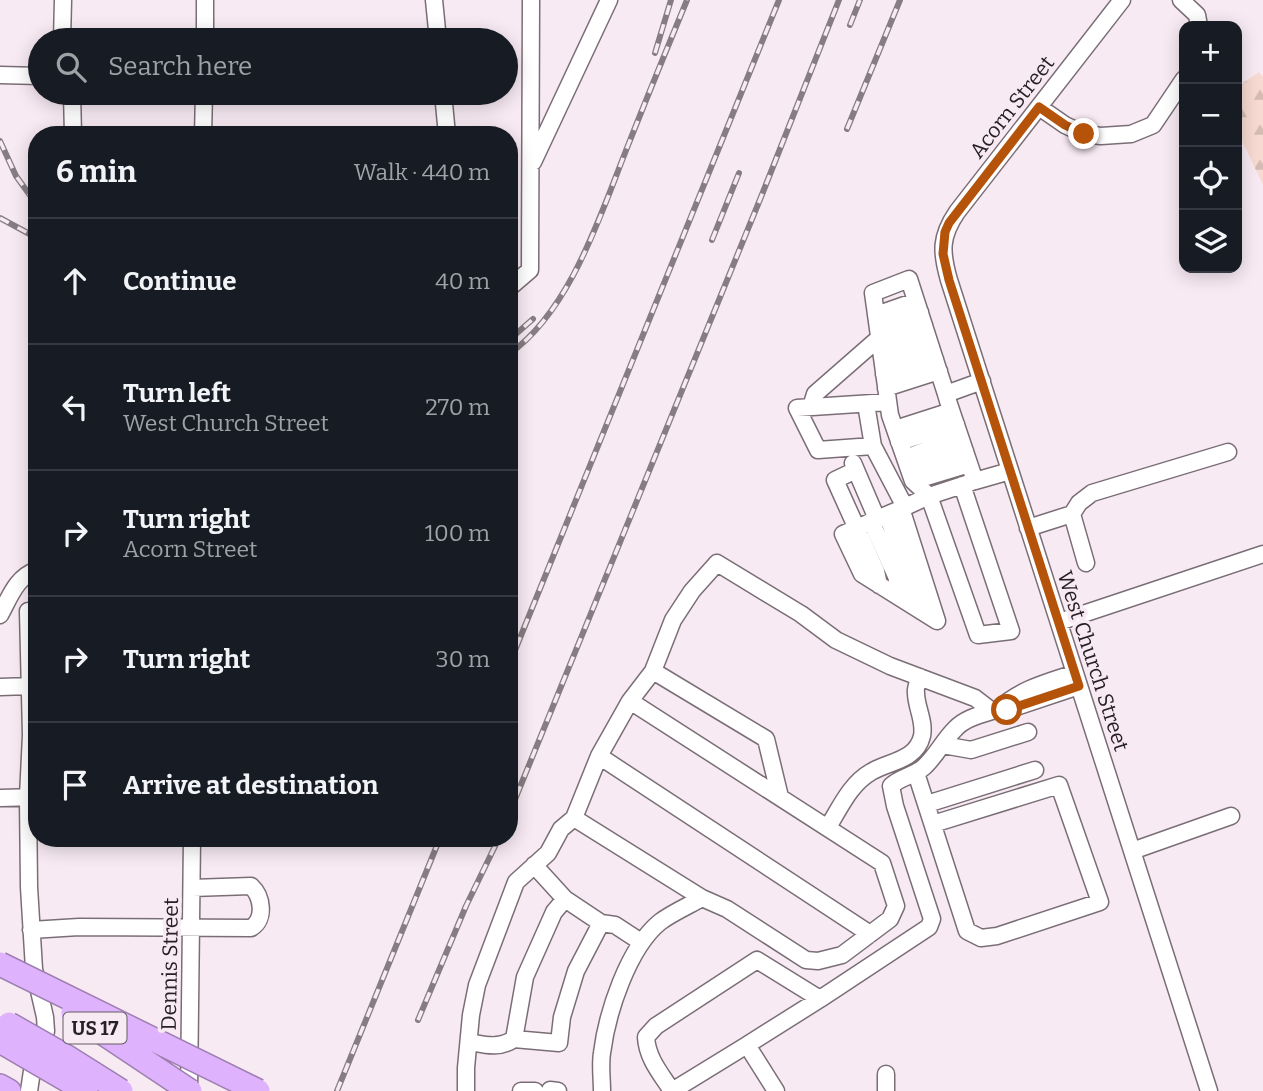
<!DOCTYPE html>
<html lang="en">
<head>
<meta charset="utf-8">
<style>
  :root { --surface:#171b24; --page:#242831; --text:#f1f3f6; --muted:#9ea1a6; --line:#363941 }
  body { margin:0; font-family:Bitter,serif; background:var(--page); color:var(--text) }
  .controls { position:absolute; right:21px; top:21px; display:grid; overflow:hidden; border-radius:14px; box-shadow:0 4px 18px #0003 }
  .controls button { width:63px; height:63px; display:grid; place-items:center; padding:0; border:0; border-bottom:2px solid var(--line); background:var(--surface); color:var(--text); font:35px sans-serif }
  .stop { position:absolute; width:21px; height:21px; margin:-16px; border:5px solid #b45309; border-radius:50%; background:#fff }
  .stop.end { background:#b45309; border-color:#fff; box-shadow:0 2px 7px #0008 }
  .list { margin:0; padding:0; list-style:none }
  h2 { display:flex; justify-content:space-between; align-items:center; height:91px; margin:0; padding:0 28px; font-size:30px }
  h2 small { font-size:23px; font-weight:400; color:var(--muted) }
  .list li { display:grid; grid-template-columns:46px 1fr auto; gap:21px; align-items:center; box-sizing:border-box; height:126px; padding:0 28px; border-top:2px solid var(--line) }
  .list b { display:block; font-size:26px; white-space:nowrap }
  .list p { margin:0; font-size:23px; white-space:nowrap; color:var(--muted) }
  .list em { font-size:23px; font-style:normal; color:var(--muted) }
  .icon { flex:none; width:38px; height:38px; fill:none; stroke:currentColor; stroke-width:2; stroke-linecap:round; stroke-linejoin:round }
  .map { position:relative; flex:none; width:1263px; height:1091px; overflow:hidden }
  .search { position:absolute; background:var(--surface); box-shadow:0 4px 18px #0003; left:28px; top:28px; width:490px; height:77px; display:flex; align-items:center; gap:18px; box-sizing:border-box; padding:0 24px; border-radius:38px; color:var(--muted); font-size:26px }
  .panel { position:absolute; background:var(--surface); box-shadow:0 4px 18px #0003; left:28px; top:126px; width:490px; height:721px; border-radius:28px }
  .map>svg:first-child { display:block }
</style>
</head>
<body>
<div class="map">
<svg width="1263" height="1091" viewBox="0 0 1263 1091">
  <defs>
    <pattern id="forest-firs" width="22" height="20" patternUnits="userSpaceOnUse" patternTransform="scale(1.75)"><rect width="22" height="20" fill="#f7dad2"/><path d="M5 1l3.5 6h-7zM16 11l3.5 6h-7z" fill="#d4bbb4"/></pattern>
  </defs>
  <rect width="100%" height="100%" fill="#f8eaf3"/>
  <!-- forest -->
  <path fill="url(#forest-firs)" d="M1259,72L1263,77V185L1243,143L1237,125V87Z"/>
  <g fill="none" stroke-linecap="round" stroke-linejoin="round">
    <!-- minor casing -->
    <g stroke="#7a6e76" stroke-width="19">
      <path id="minor" d="M434,0L438,40
        M1122,0L957,212C940,237 941,252 949,280L1209,1091
        M1181,0L1197,15L1199,26
        M62,40L63,0
        M205,40V0
        M0,75L40,76
        M72,93L73,135
        M443,93L447,135
        M1039,107L1065,125L1084,134L1101,136L1131,134L1153,125L1184,79
        M203,135L204,93
        M533,162L609,0
        M509,288L530,270L531,0
        M876,315L916,301
        M878,326L920,312
        M881,349L927,335
        M883,362L931,347
        M884,374L935,359
        M982,381L946,394L948,401L975,481L1010,471
        M886,388L939,371
        M946,394L909,279L873,293L890,415L913,481L929,496L975,481
        M888,402L797,408L818,450L873,446L905,507L929,496L978,635L1011,631L962,485
        M866,404L873,446
        M811,407L815,394L879,338L924,325
        M895,429L951,411
        M899,442L956,424
        M905,458L960,438
        M853,463L877,519L905,507
        M909,469L965,451
        M856,470L835,480L876,571L879,585
        M913,481L969,464
        M1072,514L1086,563
        M887,515L913,585L921,611
        M877,519L843,534L862,574L937,621L901,508
        M871,521L896,576L902,599
        M1028,528L1072,514L1079,503L1092,493L1228,452
        M0,615C10,597 16,577 37,570
        M1059,622L1263,554
        M653,671L766,739L780,797
        M1075,673C1048,682 1020,689 999,709L1007,710L1079,686
        M0,687L30,686
        M943,745L971,750L1028,732
        M599,756L870,934
        M916,773L967,931L981,938L997,936L1100,902L1059,785L933,824
        M0,798L37,797
        M927,804L1035,770
        M574,818L702,898L727,909L806,960L818,961L842,955L890,919L896,906L882,863L630,701
        M828,827C840,808 850,784 871,772C889,761 916,761 922,736C925,721 916,707 916,693C915,688 918,682 920,677
        M1132,851L1231,816
        M534,865L565,899L601,923L615,925L641,942
        M565,899L554,912L525,977L514,1039L559,1043L562,1017L576,971L601,923
        M31,930L79,927L251,928C266,919 262,896 251,886L192,888
        M469,1042C486,1045 499,1049 514,1039
        M747,1045L820,999
        M550,1090L558,1091
        M29,1091L32,1071L43,1046L46,1031L45,1017L34,969L29,887L28,797L31,735L28,611H37
        M189,1091L192,838
        M466,1091V1068L471,1015L477,985L516,882L548,853L561,829L574,818L599,756L630,701L653,671L673,620L692,591L717,563L801,614L836,640L890,666L975,698L992,711
        M521,1091H535
        M602,1091C602,1079 600,1065 602,1053C607,1013 628,948 660,922C672,913 688,906 702,898
        M776,1091L747,1045L672,1091C661,1074 647,1058 646,1037L656,1026L757,960L820,999L929,927L932,919L895,806L891,786C900,777 914,776 924,767C936,756 943,741 955,729C966,717 984,714 999,709
        M886,1091V1074"/>
    </g>
    <!-- highway casing -->
    <g stroke="#9e7fb1" stroke-width="26">
      <path id="highway" d="M0,1086L9,1091"/>
    </g>
    <!-- minor -->
    <use href="#minor" stroke="#fff" stroke-width="16"/>
    <!-- highway -->
    <use href="#highway" stroke="#deb2fd" stroke-width="23"/>
    <!-- rail casing -->
    <g stroke="#867d83" stroke-width="6">
      <path id="rail" d="M850,25L860,0
        M655,53L671,0
        M847,129L900,0
        M0,141L16,176L37,205
        M0,218L37,238
        M712,240L739,173
        M509,340L533,319
        M509,354C569,312 599,219 625,153C645,102 666,51 687,0
        M509,665L779,0
        M509,814L761,197L839,0
        M418,1020L466,906L499,838
        M337,1091L440,838"/>
    </g>
    <!-- rail -->
    <use href="#rail" stroke="#f8eaf3" stroke-width="3.5" stroke-dasharray="10" stroke-linecap="butt"/>
    <!-- highway-bridge casing -->
    <g stroke="#9e7fb1" stroke-width="26" stroke-linecap="butt">
      <path id="highway-bridge" d="M0,964L258,1091
        M73,1013L190,1091
        M9,1024L67,1057L121,1091
        M0,1041L86,1091"/>
    </g>
    <!-- highway-bridge -->
    <use href="#highway-bridge" stroke="#deb2fd" stroke-width="23"/>
  </g>
  <g fill="none" stroke-linecap="round" stroke-linejoin="round">
    <!-- route -->
    <path stroke="#b45309" stroke-width="9" d="M1007,710L1079,686L949,280L943,254L945,232L949,223L1039,107L1065,125L1084,134"/>
  </g>
  <g text-anchor="middle" dominant-baseline="central" stroke-width="7" stroke-linejoin="round" paint-order="stroke">
    <!-- shield labels -->
    <rect fill="#f8eaf3" stroke="#655d62" stroke-width="2" x="63.5" y="1012.5" width="63" height="31" rx="5"/>
    <g font-size="19" font-weight="bold" fill="#262124">
      <text x="95" y="1028">US 17</text>
    </g>
    <!-- street labels -->
    <g font-size="21" fill="#262124" stroke="#f8eaf3">
      <text transform="translate(1012 107) rotate(-52)">Acorn Street</text>
      <text transform="translate(1093 661) rotate(72)">West Church Street</text>
      <text transform="translate(170 964) rotate(-89)">Dennis Street</text>
    </g>
  </g>
</svg>
<div class="controls">
<button>+</button>
<button>−</button>
<button><svg class="icon" aria-label="locate" viewBox="0 0 24 24"><circle cx="12" cy="12" r="6"/><path d="M12 2v4M12 18v4M2 12h4M18 12h4"/></svg></button>
<button><svg class="icon" aria-label="layers" viewBox="0 0 24 24"><path d="M12 4l9 5-9 5-9-5zM3 14l9 5 9-5"/></svg></button>
</div>
<div class="stop" style="left:1007px;top:710px"></div>
<div class="stop end" style="left:1084px;top:134px"></div>
<div class="search"><svg class="icon" aria-label="search" viewBox="0 0 24 24"><circle cx="10" cy="10" r="6"/><path d="M15 15l6 6"/></svg>Search here</div>
<section class="panel">
<h2>6 min<small>Walk · 440 m</small></h2>
<ul class="list">
<li><svg class="icon" aria-label="ahead" viewBox="0 0 24 24"><path d="M12 20V5M6 11l6-6 6 6"/></svg><div><b>Continue</b></div><em>40 m</em></li>
<li><svg class="icon" aria-label="left" viewBox="0 0 24 24"><path d="M17 20v-9H6M10 6l-5 5 5 5"/></svg><div><b>Turn left</b><p>West Church Street</p></div><em>270 m</em></li>
<li><svg class="icon" aria-label="right" viewBox="0 0 24 24"><path d="M7 20v-9h11M14 6l5 5-5 5"/></svg><div><b>Turn right</b><p>Acorn Street</p></div><em>100 m</em></li>
<li><svg class="icon" aria-label="right" viewBox="0 0 24 24"><path d="M7 20v-9h11M14 6l5 5-5 5"/></svg><div><b>Turn right</b></div><em>30 m</em></li>
<li><svg class="icon" aria-label="arrive" viewBox="0 0 24 24"><path d="M6 21V4h12l-3 4 3 4H6"/></svg><div><b>Arrive at destination</b></div></li>
</ul>
</section>
</div>
</body>
</html>
